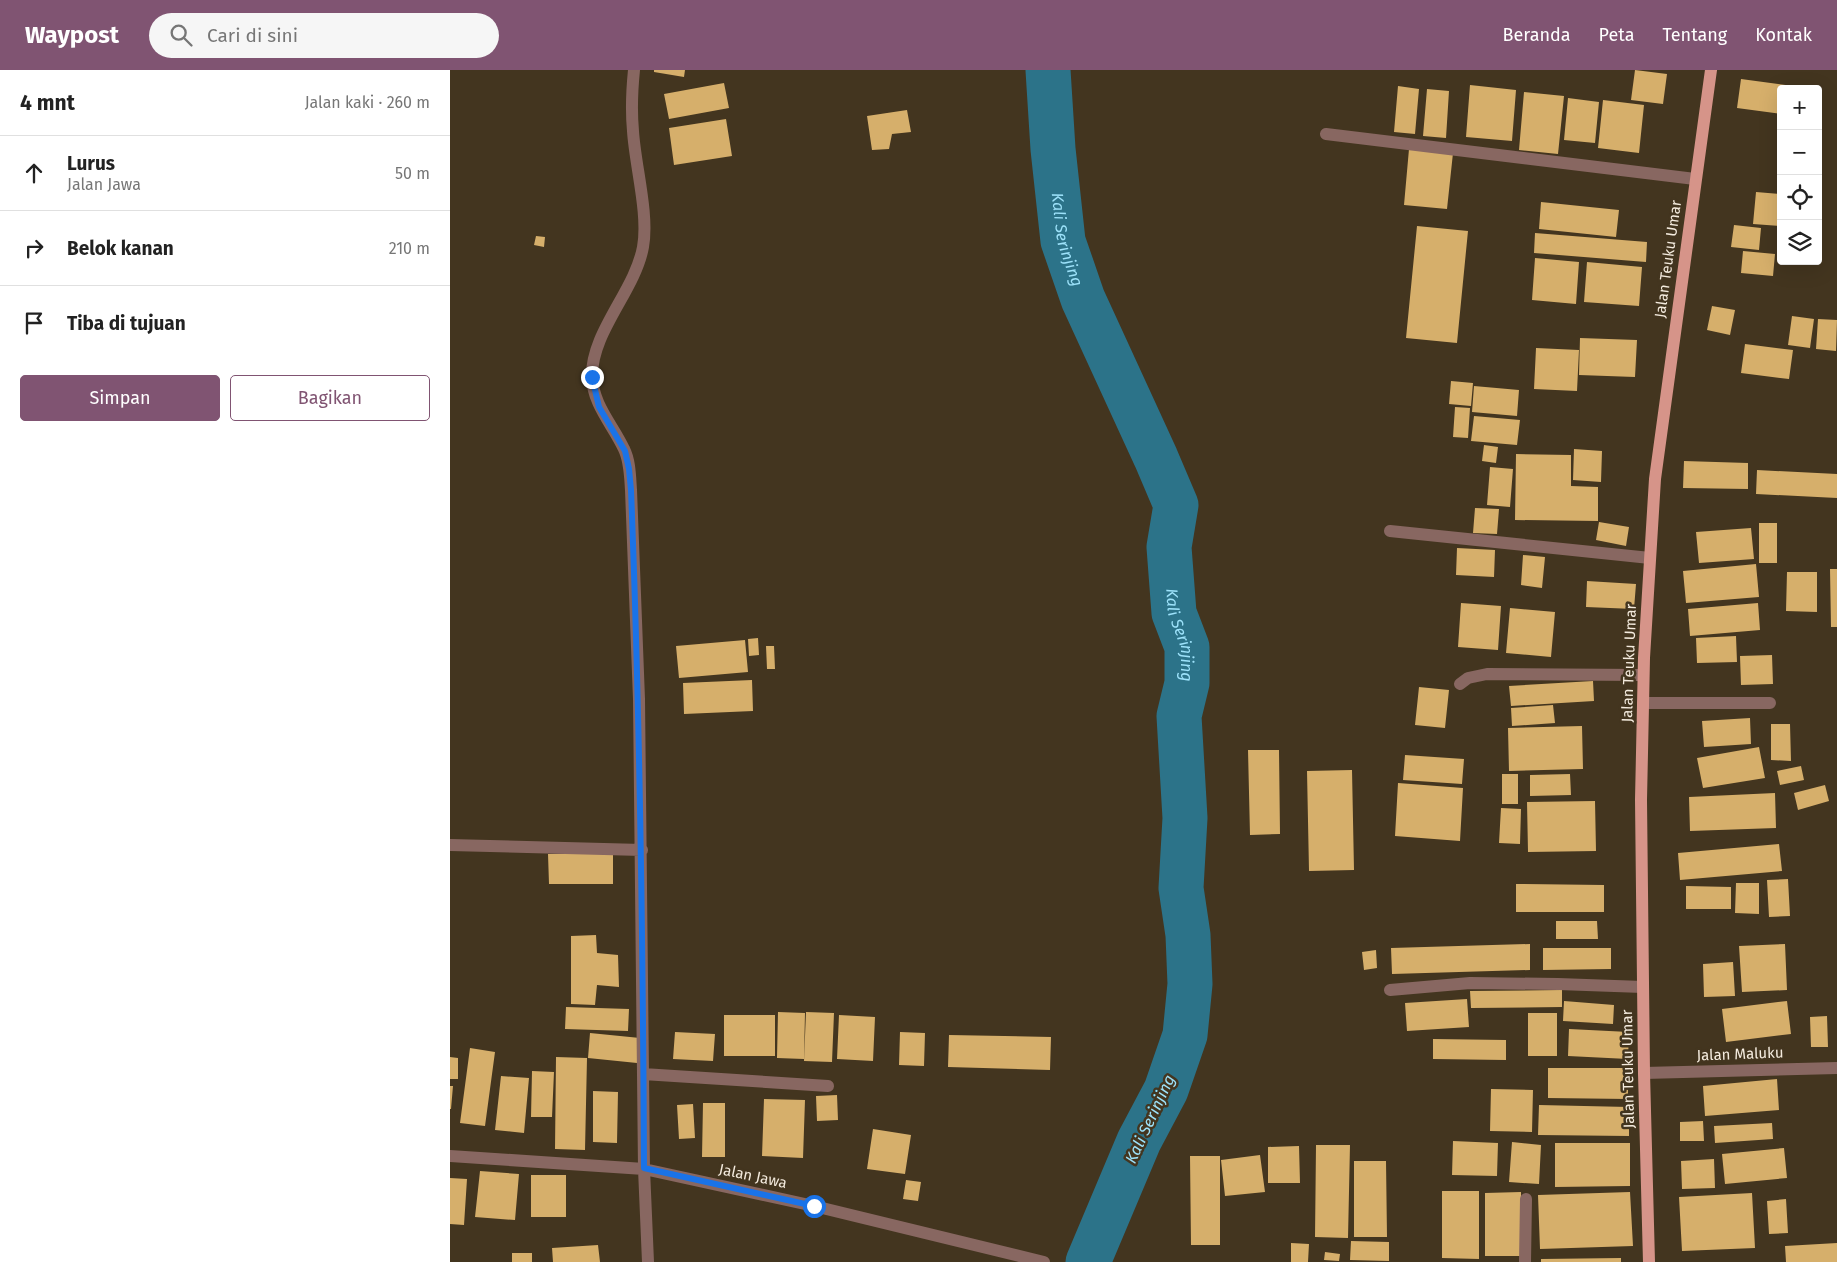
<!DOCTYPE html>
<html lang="id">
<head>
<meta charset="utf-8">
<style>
  :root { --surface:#fff; --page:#f6f6f6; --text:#222; --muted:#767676; --line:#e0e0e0; --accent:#805472 }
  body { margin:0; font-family:"Fira Sans",sans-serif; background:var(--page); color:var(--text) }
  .controls { position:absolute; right:15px; top:15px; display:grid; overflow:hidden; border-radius:5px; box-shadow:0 5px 20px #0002 }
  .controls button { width:45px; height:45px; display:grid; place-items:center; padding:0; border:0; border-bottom:1px solid var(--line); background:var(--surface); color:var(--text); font:25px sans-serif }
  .stop { position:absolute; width:15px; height:15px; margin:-11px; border:4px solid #1a73e8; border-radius:50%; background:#fff }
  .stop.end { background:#1a73e8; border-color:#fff; box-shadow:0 1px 5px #0008 }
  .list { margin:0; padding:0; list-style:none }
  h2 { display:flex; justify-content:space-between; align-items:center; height:65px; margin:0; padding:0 20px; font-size:21px }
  h2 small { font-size:16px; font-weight:400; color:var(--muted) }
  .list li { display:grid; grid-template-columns:32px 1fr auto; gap:15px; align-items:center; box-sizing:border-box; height:75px; padding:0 20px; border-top:1px solid var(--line) }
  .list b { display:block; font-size:19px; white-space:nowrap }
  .list p { margin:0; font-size:16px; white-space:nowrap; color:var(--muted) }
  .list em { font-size:16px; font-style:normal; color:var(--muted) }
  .actions { display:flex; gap:10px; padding:15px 20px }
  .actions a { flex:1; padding:11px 0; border:1px solid var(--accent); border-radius:5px; text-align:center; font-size:18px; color:var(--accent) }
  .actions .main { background:var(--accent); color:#fff }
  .icon { flex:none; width:28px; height:28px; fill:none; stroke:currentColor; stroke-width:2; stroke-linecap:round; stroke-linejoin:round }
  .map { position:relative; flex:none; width:1387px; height:1192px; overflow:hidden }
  header { display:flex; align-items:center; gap:30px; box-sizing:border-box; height:70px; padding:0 25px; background:var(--accent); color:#fff }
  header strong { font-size:24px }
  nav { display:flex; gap:28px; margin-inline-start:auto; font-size:18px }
  .search { width:350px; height:45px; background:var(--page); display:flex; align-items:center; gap:12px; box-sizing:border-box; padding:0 18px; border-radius:28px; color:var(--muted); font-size:19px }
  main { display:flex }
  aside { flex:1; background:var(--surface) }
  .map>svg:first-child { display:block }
</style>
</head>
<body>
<header>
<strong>Waypost</strong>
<div class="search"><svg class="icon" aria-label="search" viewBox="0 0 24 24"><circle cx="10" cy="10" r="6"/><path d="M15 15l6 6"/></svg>Cari di sini</div>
<nav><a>Beranda</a><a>Peta</a><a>Tentang</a><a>Kontak</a></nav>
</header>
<main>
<aside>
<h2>4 mnt<small>Jalan kaki · 260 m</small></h2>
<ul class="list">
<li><svg class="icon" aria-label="ahead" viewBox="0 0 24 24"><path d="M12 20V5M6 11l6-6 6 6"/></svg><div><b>Lurus</b><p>Jalan Jawa</p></div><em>50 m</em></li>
<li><svg class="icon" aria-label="right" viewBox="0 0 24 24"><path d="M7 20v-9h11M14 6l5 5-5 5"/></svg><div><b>Belok kanan</b></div><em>210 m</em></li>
<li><svg class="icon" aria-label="arrive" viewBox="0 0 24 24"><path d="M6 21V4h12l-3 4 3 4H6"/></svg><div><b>Tiba di tujuan</b></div></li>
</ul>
<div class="actions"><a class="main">Simpan</a><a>Bagikan</a></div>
</aside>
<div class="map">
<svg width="1387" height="1192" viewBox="0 0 1387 1192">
  <rect width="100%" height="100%" fill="#43351f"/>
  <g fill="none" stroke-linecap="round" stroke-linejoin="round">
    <!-- river -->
    <path stroke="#2c7389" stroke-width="45" id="s1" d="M598,0L603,79L613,171L633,229L706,388L726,435L719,477L724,543L737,577V613L729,646L735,748L731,818L738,865L740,914L735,965L716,1020L689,1071L638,1192"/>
  </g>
  <!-- building -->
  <path fill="#d6af6b" d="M204,0H235L234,7L204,2Z
    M1185,0L1217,4L1213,34L1181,30Z
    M1291,9L1358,18V19H1331V44L1287,38Z
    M274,13L279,38L219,49L214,24Z
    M1020,15L1066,20L1062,71L1016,67Z
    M948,16L969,19L965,64L944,62Z
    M977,19L999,21L996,68L973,66Z
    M1074,22L1114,26L1108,84L1069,80Z
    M1118,28L1149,32L1145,73L1114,70Z
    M1153,30L1194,35L1189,83L1148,78Z
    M457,40L461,62L442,64L439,79L422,80L417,46Z
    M276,49L282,86L224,95L219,58Z
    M959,79L1003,83L997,139L954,135Z
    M1306,122L1331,124V156L1303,154Z
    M1091,132L1169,140L1166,167L1089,159Z
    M1284,155L1311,158L1309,180L1281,177Z
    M967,156L1018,161L1007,273L956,268Z
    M1085,163L1197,172L1196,192L1084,183Z
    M86,166L95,167L94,177L84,175Z
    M1293,181L1325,184L1323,206L1291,203Z
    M1085,188L1129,192L1126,234L1082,230Z
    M1137,192L1192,197L1189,236L1134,232Z
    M1262,236L1285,240L1280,265L1257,260Z
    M1342,246L1364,249L1360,278L1338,275Z
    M1368,249L1387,250L1386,281L1366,279Z
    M1130,268L1187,270L1185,307L1129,305Z
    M1295,274L1343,280L1339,309L1291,303Z
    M1086,278L1129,280L1127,321L1084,319Z
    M1001,311L1023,313L1021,336L999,334Z
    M1024,316L1069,320L1067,346L1022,342Z
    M1005,337L1020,338L1018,368L1003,367Z
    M1024,346L1070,350L1067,375L1021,371Z
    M1034,375L1048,377L1046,393L1032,391Z
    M1124,379L1152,381L1151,412L1123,410Z
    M1066,384L1121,385V416L1148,417V451L1065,450Z
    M1234,391L1298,393V419L1233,418Z
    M1040,397L1063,399L1060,437L1037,435Z
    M1307,400L1387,404V428L1306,424Z
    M1025,438L1049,439L1047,464L1023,463Z
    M1149,452L1179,457L1176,476L1146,470Z
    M1309,453H1327V493H1309Z
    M1301,458L1304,489L1249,493L1246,462Z
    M1007,478L1045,480L1044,507L1006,505Z
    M1073,485L1095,487L1092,518L1071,515Z
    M1306,494L1309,527L1236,533L1233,501Z
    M1380,499H1387V557H1381Z
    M1337,502H1367V542L1336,541Z
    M1137,511L1186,514L1184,539L1136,537Z
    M1011,533L1051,536L1048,580L1008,577Z
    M1308,533L1310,560L1240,566L1238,539Z
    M1060,538L1105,542L1101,587L1056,583Z
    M1286,566L1287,592L1247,593L1246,568Z
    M308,568L309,585L299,586L298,569Z
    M295,570L298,602L229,608L226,576Z
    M316,576H324L325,599H317Z
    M1322,585L1323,614L1291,615L1290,586Z
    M302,610L303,641L234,644L233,613Z
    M1143,611L1144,631L1061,636L1059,616Z
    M969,617L999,620L995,658L965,655Z
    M1103,635L1105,653L1062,656L1061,638Z
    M1300,648L1301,674L1254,677L1252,651Z
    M1321,654H1340L1341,691L1321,690Z
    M1132,656L1133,699L1059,701L1058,658Z
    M1309,677L1315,708L1253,718L1247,688Z
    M798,680H829L830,764L800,765Z
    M955,685L1014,689L1012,714L953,710Z
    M1351,696L1354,710L1330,715L1327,701Z
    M902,700L904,800L859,801L857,701Z
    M1052,704H1068V734H1052Z
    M1120,704L1121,725L1080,726V705Z
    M948,713L1013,718L1010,771L945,766Z
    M1375,715L1379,731L1348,740L1344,723Z
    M1325,723L1326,758L1240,761L1239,727Z
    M1145,731L1146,781L1078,782L1077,732Z
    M1051,738L1071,739L1070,774L1049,773Z
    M1329,774L1332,801L1230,810L1228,783Z
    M163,783V814H99L98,784Z
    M1338,809L1340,846L1319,847L1317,810Z
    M1286,813H1309V844L1285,843Z
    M1066,814L1154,815V842H1066Z
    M1236,816L1281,817V839H1236Z
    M1106,851H1147L1148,869H1106Z
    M146,865L147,883L168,885L169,917L147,915L145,935L121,934V866Z
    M1080,874V900L942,904L941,878Z
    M1335,874L1337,920L1292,922L1289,876Z
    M1093,878H1161V899L1093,900Z
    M926,880L927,898L914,900L912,882Z
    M1283,892L1285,926L1254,927L1253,894Z
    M1112,920V937L1021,938L1020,921Z
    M1017,929L1019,957L957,961L955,933Z
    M1114,931L1164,935L1163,954L1113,951Z
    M1337,931L1341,964L1276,972L1272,939Z
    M116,937L179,939L178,961L115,959Z
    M328,942L355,943L354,989L327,988Z
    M356,942L384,943L382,992L354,991Z
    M1078,943H1107V986H1078Z
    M274,945H325V986H274Z
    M389,945L425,947L423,991L387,989Z
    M1377,946L1378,977H1361L1360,947Z
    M1119,959L1179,962L1178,989L1118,986Z
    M225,962L265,964L263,991L223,989Z
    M450,962L475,963L474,996L449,995Z
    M140,963L190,968L187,993L138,988Z
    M499,965L601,967L600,1000L498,997Z
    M983,969L1056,970V990L983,989Z
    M20,978L45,982L35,1056L10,1053Z
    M0,987L8,988V1009H0Z
    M106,987L137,988L135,1080L105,1079Z
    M1098,998H1178V1029L1098,1028Z
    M82,1001L104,1002L102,1047H81Z
    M51,1006L79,1008L74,1063L45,1060Z
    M1327,1009L1329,1040L1255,1046L1253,1016Z
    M0,1016H3L1,1039H0Z
    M1041,1019L1083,1020L1082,1062L1040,1061Z
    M143,1021L168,1022L167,1073L143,1072Z
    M387,1025L388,1050L367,1051L366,1026Z
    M314,1029L355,1030L353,1088L312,1086Z
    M253,1033H275V1087H252Z
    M243,1034L245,1068L229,1069L227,1035Z
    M1089,1035L1179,1037V1066L1088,1065Z
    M1253,1051L1254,1071H1230V1052Z
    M1322,1053L1323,1069L1265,1073L1264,1056Z
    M423,1059L461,1065L455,1104L417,1099Z
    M1003,1071L1048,1073L1047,1106L1002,1105Z
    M1062,1072L1091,1075L1089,1114L1059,1112Z
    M1105,1073H1180V1116L1105,1117Z
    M866,1075H900L898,1168L865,1167Z
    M849,1076L850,1113H818V1077Z
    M1334,1078L1337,1108L1275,1114L1272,1084Z
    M810,1085L815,1122L775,1126L771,1090Z
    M740,1086H770V1175H741Z
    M1264,1089L1265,1118L1232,1119L1231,1091Z
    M904,1091H936L937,1167H904Z
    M30,1101L69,1104L65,1150L25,1147Z
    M81,1105H116V1147H81Z
    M0,1108L17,1109L14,1155L0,1154Z
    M456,1110L471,1112L468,1131L453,1129Z
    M992,1121H1029V1189L992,1188Z
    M1071,1122L1072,1186H1035V1123Z
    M1180,1122L1183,1176L1090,1179L1088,1125Z
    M1302,1123L1305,1178L1232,1181L1229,1127Z
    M1336,1129L1338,1163L1319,1164L1317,1131Z
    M901,1171L939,1172V1191L900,1190Z
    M841,1173L859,1174L858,1192H841Z
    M1387,1173V1192H1336L1335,1176Z
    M148,1175L150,1192H103L102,1178Z
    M875,1182L890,1184L889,1191L874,1190Z
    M62,1183H82V1192H62Z
    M1171,1188V1192H1091V1189Z"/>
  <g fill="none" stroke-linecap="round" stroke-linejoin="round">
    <!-- minor -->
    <path stroke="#886761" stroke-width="12" d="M184,0C182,20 181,40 183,61C185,95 199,144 193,177C185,221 141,262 142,307C143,335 163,355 174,379C180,391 180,406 181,420L189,629L194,1099L198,1192
      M876,64L1245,109
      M940,461L1200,488
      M1010,614L1018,608L1037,604L1193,605
      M1193,633H1320
      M0,775L192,780
      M940,920L1020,913L1108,914L1193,917
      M1194,1003L1387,998
      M193,1004L378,1016
      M0,1086L194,1099L364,1136L594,1192
      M1075,1192L1076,1129"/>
    <!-- major -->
    <path stroke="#d69489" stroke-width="12" d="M1199,1192L1194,1003L1191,730L1194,588L1205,409L1261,0"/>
  </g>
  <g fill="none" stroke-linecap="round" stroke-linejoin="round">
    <!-- route -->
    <path stroke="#1a73e8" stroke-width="6" d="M142,307L149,337L175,381L179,399L181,420C190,646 193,872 194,1098L364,1136"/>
  </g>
  <g text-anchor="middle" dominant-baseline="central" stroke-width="5" stroke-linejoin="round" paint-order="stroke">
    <!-- street labels -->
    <g font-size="15" fill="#f4ebde" stroke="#43351f">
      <text transform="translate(1218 189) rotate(-82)">Jalan Teuku Umar</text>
      <text transform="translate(1179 593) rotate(-88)">Jalan Teuku Umar</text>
      <text transform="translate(1290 984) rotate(-2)">Jalan Maluku</text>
      <text transform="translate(1178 999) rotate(-91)">Jalan Teuku Umar</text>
      <text transform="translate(303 1106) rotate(12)">Jalan Jawa</text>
    </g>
    <!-- water labels -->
    <g font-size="16" font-style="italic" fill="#9de2fa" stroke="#43351f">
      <text stroke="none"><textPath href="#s1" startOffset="171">Kali Serinjing</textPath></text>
      <text stroke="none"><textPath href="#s1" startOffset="591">Kali Serinjing</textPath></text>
      <text transform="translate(700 1049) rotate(-65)">Kali Serinjing</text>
    </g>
  </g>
</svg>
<div class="controls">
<button>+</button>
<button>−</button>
<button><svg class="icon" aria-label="locate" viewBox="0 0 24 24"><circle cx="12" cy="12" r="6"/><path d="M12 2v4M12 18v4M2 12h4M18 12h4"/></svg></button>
<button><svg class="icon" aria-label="layers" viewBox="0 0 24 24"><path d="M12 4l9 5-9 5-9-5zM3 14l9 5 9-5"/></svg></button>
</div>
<div class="stop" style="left:364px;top:1136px"></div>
<div class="stop end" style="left:142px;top:307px"></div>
</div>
</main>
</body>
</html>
